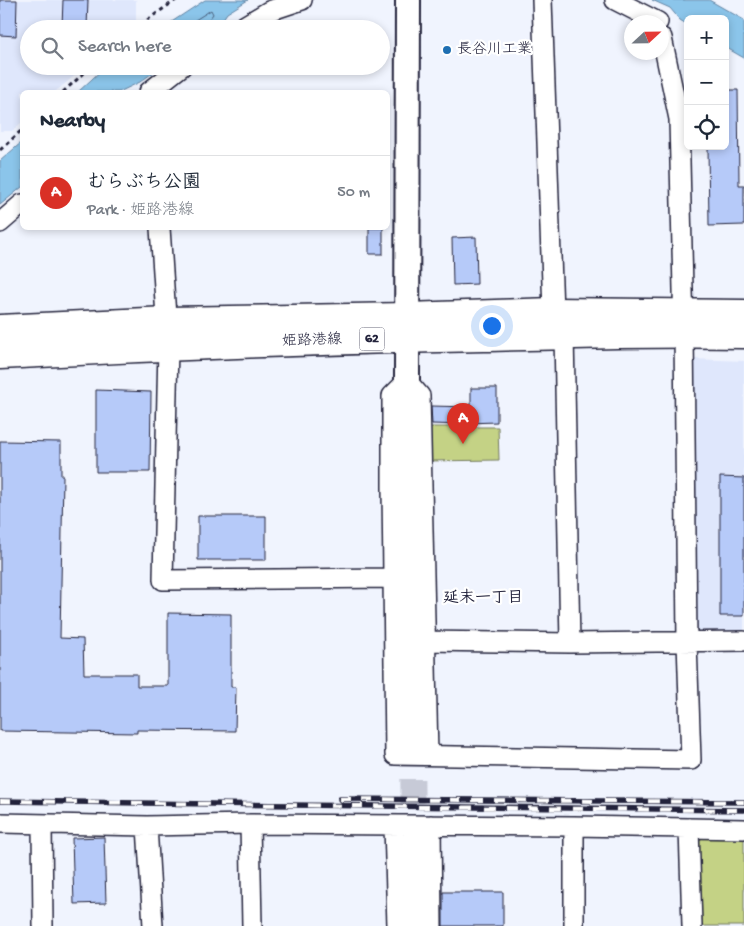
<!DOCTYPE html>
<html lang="en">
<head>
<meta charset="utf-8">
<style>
  :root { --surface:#fff; --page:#f6f6f7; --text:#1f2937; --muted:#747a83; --line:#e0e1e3; --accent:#d93025 }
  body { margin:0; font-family:"Gochi Hand","Klee One",sans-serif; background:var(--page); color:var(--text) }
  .controls { position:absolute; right:15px; top:15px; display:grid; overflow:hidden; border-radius:8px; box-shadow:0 2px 8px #0003 }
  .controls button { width:45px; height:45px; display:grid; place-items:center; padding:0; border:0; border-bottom:1px solid var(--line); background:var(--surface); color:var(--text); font:25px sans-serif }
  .compass { position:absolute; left:624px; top:15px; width:45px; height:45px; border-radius:50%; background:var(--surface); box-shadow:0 2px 8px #0003; rotate:68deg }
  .you { position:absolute; left:491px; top:325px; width:18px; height:18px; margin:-12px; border:4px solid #fff; border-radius:50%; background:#1a73e8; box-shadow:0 0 0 8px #1a73e833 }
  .badge { display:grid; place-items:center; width:32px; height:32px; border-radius:50%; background:var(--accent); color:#fff; font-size:16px; font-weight:700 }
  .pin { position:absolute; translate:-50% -41px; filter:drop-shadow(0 1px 2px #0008) }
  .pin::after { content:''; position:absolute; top:26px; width:18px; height:15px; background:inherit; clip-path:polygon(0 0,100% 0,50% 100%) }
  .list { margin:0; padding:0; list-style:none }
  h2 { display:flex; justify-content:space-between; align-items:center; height:65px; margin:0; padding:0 20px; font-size:21px }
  h2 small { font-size:16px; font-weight:400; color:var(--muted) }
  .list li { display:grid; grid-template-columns:32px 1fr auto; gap:15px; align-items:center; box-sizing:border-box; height:75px; padding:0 20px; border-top:1px solid var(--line) }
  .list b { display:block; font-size:19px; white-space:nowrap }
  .list p { margin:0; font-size:16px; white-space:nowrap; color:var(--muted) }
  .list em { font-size:16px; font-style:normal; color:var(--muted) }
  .icon { flex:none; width:28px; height:28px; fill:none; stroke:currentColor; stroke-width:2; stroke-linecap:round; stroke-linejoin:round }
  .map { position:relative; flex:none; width:744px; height:926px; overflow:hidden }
  .search { position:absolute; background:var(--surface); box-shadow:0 2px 8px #0003; left:20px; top:20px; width:370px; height:55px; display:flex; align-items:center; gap:12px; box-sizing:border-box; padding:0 18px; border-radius:28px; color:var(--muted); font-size:19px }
  .panel { position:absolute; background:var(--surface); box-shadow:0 2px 8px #0003; left:20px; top:90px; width:370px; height:140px; border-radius:8px }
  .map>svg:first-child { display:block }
</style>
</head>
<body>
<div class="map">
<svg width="744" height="926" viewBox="0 0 744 926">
  <rect width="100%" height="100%" fill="#f0f4fe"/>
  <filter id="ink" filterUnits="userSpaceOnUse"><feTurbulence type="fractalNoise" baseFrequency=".02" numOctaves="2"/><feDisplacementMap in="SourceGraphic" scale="10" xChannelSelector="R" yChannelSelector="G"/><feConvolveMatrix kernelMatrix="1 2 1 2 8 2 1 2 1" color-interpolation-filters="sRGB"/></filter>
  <g filter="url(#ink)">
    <!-- built -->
    <path fill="#dfe7fc" d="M0,0H136V23L129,29H29V66H86L55,92H22V122L12,131H0Z
      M693,359L744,361V633H701L696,628Z"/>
    <!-- green -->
    <path fill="#c4d285" stroke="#737a60" d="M428,427H498L499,460L428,461Z
      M707,834L744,836V926H702L699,841Z"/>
    <!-- water -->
    <path fill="#8bc5ea" stroke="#6184a4" d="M205,0H248L227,13L216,29H161Z
      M652,0H709L744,20V58L725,47V19H688V25L680,20L670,8Z
      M106,66H162L140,82L119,92H78Z
      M22,142V187L0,205V161Z"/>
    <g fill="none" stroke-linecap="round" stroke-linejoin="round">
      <!-- shore -->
      <path stroke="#4c6381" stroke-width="1" d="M181,29L211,10L213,14L207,22L206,29"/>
    </g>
    <!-- building -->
    <path fill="#b6caf9" stroke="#22223b" d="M0,0H17L16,36L0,35Z
      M63,0H88L87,27L62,26Z
      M725,90H738L739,185H744V225L709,226L708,146H725Z
      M369,228H383V254H369Z
      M476,237L477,284L453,285L452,238Z
      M471,388H497V422L466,423V425L432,424L431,406L471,407Z
      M96,390L151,392L150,472H96Z
      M0,441L61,442V476H63L60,638L83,639L84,674H137V686H168V613L231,614V687H236L235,731L137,730V733L0,731Z
      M720,477L744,478V616H720Z
      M198,516H266V560H198Z
      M104,837L106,903L74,904L72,838Z
      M443,892H503V926H443Z"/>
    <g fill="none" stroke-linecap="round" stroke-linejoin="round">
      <!-- tertiary-tunnel -->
      <path stroke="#c7cad7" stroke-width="24" stroke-dasharray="24 12" stroke-linecap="butt" d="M412,743L413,842"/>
      <!-- minor casing -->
      <g stroke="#22223b" stroke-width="22">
        <path id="minor" d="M542,0L553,312
          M615,0L658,22
          M239,29L269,11L302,0
          M149,92L182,66
          M0,223L22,204
          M160,228L168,346L163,580L393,578
          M564,335L570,643
          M425,641L570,643L744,641
          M428,755L420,396L407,381L392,396V487L395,755L691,760L687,642L684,332L679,119L662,38
          M0,823L147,826L250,824L574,826L744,829
          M42,824L43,926
          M250,824L252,926
          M431,825L432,926
          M147,826L153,926
          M394,826L397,926
          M574,826V926
          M689,828L692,926"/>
      </g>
      <!-- tertiary casing -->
      <g stroke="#22223b" stroke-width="28">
        <path id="tertiary" d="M408,0L407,381L412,743
          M413,842L416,926"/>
      </g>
      <!-- primary casing -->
      <g stroke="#22223b" stroke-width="31">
        <path id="primary" d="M0,329L167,321L408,317L553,312L744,314
          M0,355C161,346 322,340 483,337C570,335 657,332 744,334"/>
      </g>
      <!-- path -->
      <path stroke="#22223b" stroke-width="3" stroke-dasharray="4 4" stroke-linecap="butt" d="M134,29L176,0
        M63,92L92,66
        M0,150L22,130"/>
      <!-- minor -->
      <use href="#minor" stroke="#fff" stroke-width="19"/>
      <!-- tertiary -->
      <use href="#tertiary" stroke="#fff" stroke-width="24"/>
      <!-- primary -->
      <use href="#primary" stroke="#fff" stroke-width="28"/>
      <!-- rail casing -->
      <g stroke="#22223b" stroke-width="5.5">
        <path id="rail" d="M340,799L744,802
          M0,801C248,804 496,809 744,810"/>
      </g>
      <!-- rail -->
      <use href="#rail" stroke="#fff" stroke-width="4" stroke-dasharray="11" stroke-linecap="butt"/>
    </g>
  </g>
  <!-- markers -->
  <circle fill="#1f6fb2" stroke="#fff" stroke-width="2" cx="447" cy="50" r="5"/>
  <g text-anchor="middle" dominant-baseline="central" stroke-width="4.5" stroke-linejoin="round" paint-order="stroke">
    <!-- shield labels -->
    <rect fill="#fff" stroke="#646476" stroke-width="1" x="359.5" y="327.5" width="25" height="23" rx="4"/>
    <g font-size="14" font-weight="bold" fill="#22223b">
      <text x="372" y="339">62</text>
    </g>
    <!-- poi labels -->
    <g font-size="15" fill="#22223b" stroke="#fff" text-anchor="start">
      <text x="457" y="50">長谷川工業</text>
    </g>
    <!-- street labels -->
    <g font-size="15" fill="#22223b" stroke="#fff">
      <text transform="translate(312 341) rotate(-2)">姫路港線</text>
    </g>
    <!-- neighbourhood labels -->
    <g font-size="16" font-weight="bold" fill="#22223b" stroke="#fff">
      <text x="483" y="599">延末一丁目</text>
    </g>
  </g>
</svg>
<div class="controls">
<button>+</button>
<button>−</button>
<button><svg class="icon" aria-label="locate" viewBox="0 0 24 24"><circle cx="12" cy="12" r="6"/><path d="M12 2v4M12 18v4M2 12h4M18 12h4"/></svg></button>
</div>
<svg class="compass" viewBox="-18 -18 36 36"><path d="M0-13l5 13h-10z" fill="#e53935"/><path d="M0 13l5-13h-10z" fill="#747a83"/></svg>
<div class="you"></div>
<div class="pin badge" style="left:463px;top:444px">A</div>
<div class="search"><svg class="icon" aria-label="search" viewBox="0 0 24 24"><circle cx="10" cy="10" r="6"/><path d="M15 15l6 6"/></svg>Search here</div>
<section class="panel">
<h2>Nearby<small></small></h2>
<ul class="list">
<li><span class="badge">A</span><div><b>むらぶち公園</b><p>Park · 姫路港線</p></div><em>50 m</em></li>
</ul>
</section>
</div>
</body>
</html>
